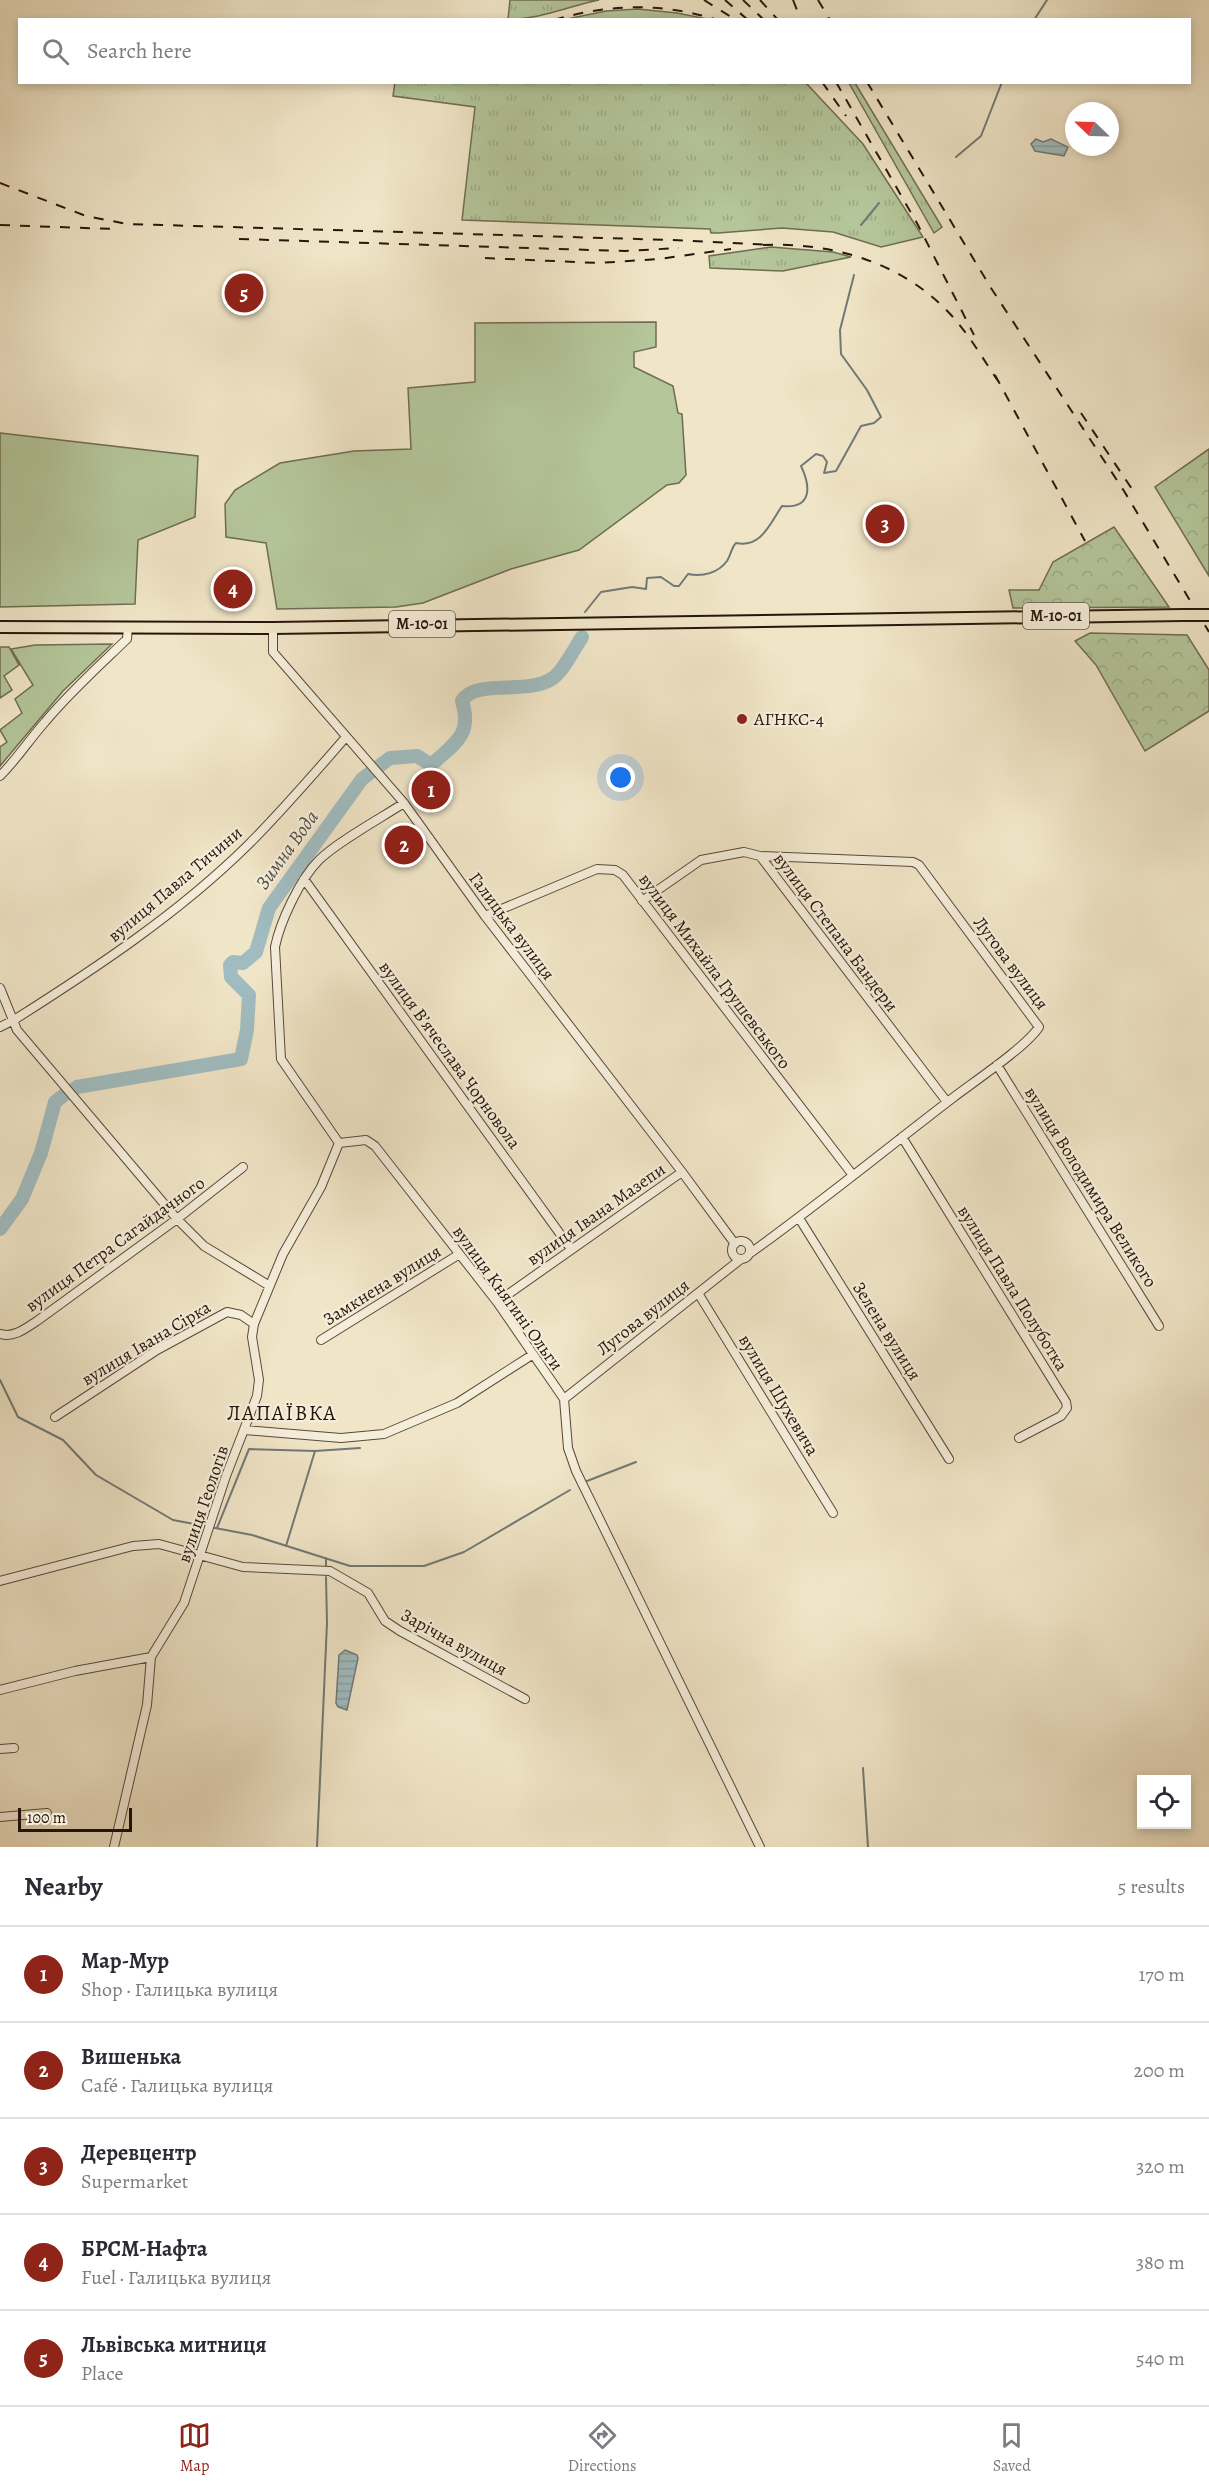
<!DOCTYPE html>
<html lang="en">
<head>
<meta charset="utf-8">
<style>
  :root { --surface:#fff; --page:#f7f7f7; --text:#2b2b33; --muted:#7c7c81; --line:#e1e1e2; --accent:#8f2418 }
  body { margin:0; font-family:Alegreya,serif; background:var(--page); color:var(--text) }
  .controls { position:absolute; right:18px; bottom:18px; display:grid; overflow:hidden; border-radius:0px; box-shadow:0 3px 9px #0003 }
  .controls button { width:54px; height:54px; display:grid; place-items:center; padding:0; border:0; border-bottom:2px solid var(--line); background:var(--surface); color:var(--text); font:30px sans-serif }
  .compass { position:absolute; left:1065px; top:102px; width:54px; height:54px; border-radius:50%; background:var(--surface); box-shadow:0 3px 9px #0003; rotate:293deg }
  .scale { position:absolute; left:18px; bottom:15px; width:114px; box-sizing:border-box; padding-left:6px; border:3px solid #28140a; border-top:0; font-size:16px; line-height:21px; white-space:nowrap; color:#28140a; -webkit-text-stroke:4px #f5eedb; paint-order:stroke }
  .you { position:absolute; left:621px; top:778px; width:21px; height:21px; margin:-15px; border:4px solid #fff; border-radius:50%; background:#1a73e8; box-shadow:0 0 0 9px #1a73e833 }
  .badge { display:grid; place-items:center; width:39px; height:39px; border-radius:50%; background:var(--accent); color:#fff; font-size:20px; font-weight:700 }
  .pin { position:absolute; translate:-50% -50%; border:3px solid #fff; box-shadow:0 2px 6px #0006 }
  .list { margin:0; padding:0; list-style:none }
  h2 { display:flex; justify-content:space-between; align-items:center; height:78px; margin:0; padding:0 24px; font-size:26px }
  h2 small { font-size:20px; font-weight:400; color:var(--muted) }
  .list li { display:grid; grid-template-columns:39px 1fr auto; gap:18px; align-items:center; box-sizing:border-box; height:96px; padding:0 24px; border-top:2px solid var(--line) }
  .list b { display:block; font-size:22px; white-space:nowrap }
  .list p { margin:0; font-size:20px; white-space:nowrap; color:var(--muted) }
  .list em { font-size:20px; font-style:normal; color:var(--muted) }
  .icon { flex:none; width:33px; height:33px; fill:none; stroke:currentColor; stroke-width:2; stroke-linecap:round; stroke-linejoin:round }
  .map { position:relative; flex:none; width:1209px; height:1847px; overflow:hidden }
  .search { position:absolute; background:var(--surface); box-shadow:0 3px 9px #0003; left:18px; right:18px; top:18px; height:66px; display:flex; align-items:center; gap:15px; box-sizing:border-box; padding:0 21px; border-radius:0px; color:var(--muted); font-size:22px }
  .sheet { height:558px; background:var(--surface) }
  nav { display:flex; justify-content:space-around; align-items:center; box-sizing:border-box; height:84px; border-top:2px solid var(--line); background:var(--surface); font-size:16px; color:var(--muted) }
  nav a { display:grid; justify-items:center; gap:3px }
  nav .on { color:var(--accent) }
  .map>svg:first-child { display:block }
</style>
</head>
<body>
<div class="map">
<svg width="1209" height="1847" viewBox="0 0 1209 1847">
  <defs>
    <pattern id="grass-tufts" width="24" height="20" patternUnits="userSpaceOnUse" patternTransform="scale(1.5)"><rect width="24" height="20" fill="#b4c69a"/><path d="M3 7l-1-3M5 7V3M7 7l1-3M15 17l-1-3M17 17v-4M19 17l1-3" fill="none" stroke="#9ba983"/></pattern>
    <pattern id="forest-crowns" width="20" height="18" patternUnits="userSpaceOnUse" patternTransform="scale(1.5)"><rect width="20" height="18" fill="#b4c69a"/><path d="M2 6a3 3 0 1 1 6 0M12 15a3 3 0 1 1 6 0" fill="none" stroke="#9ba983"/></pattern>
    <pattern id="water-rules" width="6" height="5" patternUnits="userSpaceOnUse" patternTransform="scale(1.5)"><rect width="6" height="5" fill="#a0bcc0"/><path d="M0 2.5h6" fill="none" stroke="#8aa1a4"/></pattern>
  </defs>
  <rect width="100%" height="100%" fill="#f0e5c7"/>
  <filter id="stains"><feTurbulence type="fractalNoise" baseFrequency=".00333" numOctaves="4"/><feColorMatrix values="0 0 0 0 .2 0 0 0 0 .09 0 0 0 0 .02 0 0 0 .5 -.17"/></filter>
  <radialGradient id="worn" r=".72"><stop offset=".6" stop-color="#630" stop-opacity="0"/><stop offset="1" stop-color="#630" stop-opacity=".3"/></radialGradient>
  <!-- grass -->
  <path fill="url(#grass-tufts)" stroke="#6e6d52" stroke-width="1.5" d="M510,0H599C569,6 539,20 508,19Z
    M638,9L677,13L707,19H567L606,11Z
    M395,82L806,83L863,144L923,237L881,247L833,232L782,228L718,233H711L710,229L462,220L475,107L393,96Z
    M849,83H855L942,227L934,233Z
    M771,247L833,252L851,257L783,271L710,268L709,256Z"/>
  <!-- forest -->
  <path fill="url(#forest-crowns)" stroke="#6e6d52" stroke-width="1.5" d="M1209,449V576L1155,487Z
    M1114,527L1169,607L1013,608L1009,590H1039L1053,562Z
    M1090,633L1187,635L1209,670V711L1145,751L1096,665L1075,641Z"/>
  <!-- garden -->
  <path fill="#b4c69a" stroke="#6e6d52" stroke-width="1.5" d="M656,322V347L634,352V367L673,386L678,413L682,414L686,475L679,483L667,485L579,550L511,569L423,603L396,607L277,609L266,543L226,537L225,504L235,490L280,463L354,451L411,449L408,388L475,382V323Z
    M0,433L198,456L195,517L138,540L135,604L0,607Z
    M112,644L63,691L0,766V747L7,742L0,730L22,713L15,699L33,685L11,649L35,645Z
    M0,647H9L19,665L4,676L12,690L0,698Z"/>
  <!-- water -->
  <path fill="url(#water-rules)" stroke="#707977" stroke-width="1.5" d="M1036,139L1043,142L1051,139L1068,147L1064,156L1035,151L1031,144Z
    M345,1650L357,1655L358,1658L347,1710L338,1707L336,1703L339,1655Z"/>
  <g fill="none" stroke-linecap="round" stroke-linejoin="round">
    <!-- stream -->
    <path stroke="#707977" stroke-width="2" d="M1034,20L1047,0
      M956,157L981,136L1002,82
      M861,225L879,203
      M585,612L601,592L632,587L646,589L647,578L661,577L674,586H679L688,574C703,577 718,573 727,561C731,555 731,548 736,543C761,548 769,525 782,506C812,509 811,487 801,466L816,454L823,456L827,462L824,473L836,471L861,426L874,423L881,417L867,390L841,354L840,330L854,275
      M0,1380L18,1417L63,1440L96,1475L173,1520L252,1535L350,1566H424L464,1552L570,1490
      M587,1481L636,1462
      M217,1528L249,1449L315,1451L360,1448
      M286,1546L315,1451
      M326,1558V1567
      M863,1768L868,1847
      M317,1847L327,1623L326,1577"/>
    <!-- river -->
    <path stroke="#a0bcc0" stroke-width="14" d="M73,1090L77,1087L241,1059L247,1030L249,995L231,977L230,965L233,962L243,963L256,952L269,908L362,779L390,758L417,756L431,765C454,744 473,735 462,701C475,678 528,696 553,678C564,670 574,649 582,637
      M0,1229L22,1199L41,1153L55,1102L64,1095"/>
    <!-- minor casing -->
    <g stroke="#5a4839" stroke-width="10">
      <path id="minor" d="M273,628V652L404,803L485,916L682,1172L735,1244
        M0,776C17,759 29,740 45,722C70,692 99,666 127,639L128,627
        M304,879L571,1249
        M642,901L701,860L744,852L760,856L947,1102
        M485,916L597,869L615,870L623,875L852,1174
        M0,988L17,1030L177,1219L204,1246L268,1285
        M0,1027L14,1020C96,968 178,914 248,845C282,811 314,774 346,737
        M997,1065L1159,1326
        M902,1137L1066,1402L1067,1408L1061,1416L1019,1438
        M339,1143L366,1140L375,1146L497,1302L564,1399L568,1448L576,1471L760,1847
        M339,1143L281,1059L275,947C280,922 300,879 319,860C337,842 381,818 404,803
        M799,1218L949,1459
        M732 1250a9 9 0 1 1 18 0a9 9 0 1 1-18 0Z
        M749,1254C819,1204 886,1149 954,1097C975,1081 1027,1046 1039,1027L919,865L913,862L760,856
        M698,1293L833,1513
        M497,1302L682,1172
        M1,1334C14,1338 26,1328 37,1321L177,1219L243,1167
        M321,1340L458,1255
        M564,1399L741,1259
        M55,1417L157,1350L227,1312L241,1315L254,1324
        M245,1430L341,1438L384,1434L457,1403L532,1355
        M0,1581L133,1546L159,1544L243,1567L330,1571L368,1593L385,1621L400,1631L525,1699
        M0,1690L75,1671L151,1657
        M0,1749L14,1748
        M0,1817L47,1813
        M114,1847L147,1705L151,1657L184,1603L226,1476L257,1396L259,1380L252,1337L254,1324L283,1254L321,1187L339,1143"/>
    </g>
    <!-- highway casing -->
    <g stroke="#28140a" stroke-width="14">
      <path id="highway" d="M0,627L273,628L1183,615"/>
    </g>
    <!-- minor -->
    <use href="#minor" stroke="#f5eedb" stroke-width="8"/>
    <!-- highway -->
    <use href="#highway" stroke="#f0e5c7" stroke-width="10"/>
    <!-- rail -->
    <path stroke="#28140a" stroke-width="2" stroke-dasharray="10 10" stroke-linecap="butt" d="M704,0L736,20
      M725,0L748,20
      M743,0L764,20
      M760,0L778,20
      M793,0L801,20
      M818,0L830,20
      M554,20C609,4 662,2 717,20
      M822,82L846,116
      M836,82L918,225L974,335
      M867,82L991,288L1124,491L1209,632
      M0,183L86,216L127,224L672,240L772,245
      M0,225L114,229
      M239,239L625,251L679,248
      M763,245C834,242 904,263 952,316C970,336 983,359 998,381
      M485,258L599,263L659,259L731,249
      M995,375L1085,541
      M1081,413L1136,495"/>
    <!-- highway-bridge casing -->
    <g stroke="#28140a" stroke-width="14" stroke-linecap="butt">
      <path id="highway-bridge" d="M1183,615H1209"/>
    </g>
    <!-- highway-bridge -->
    <use href="#highway-bridge" stroke="#f0e5c7" stroke-width="10"/>
  </g>
  <!-- markers -->
  <circle fill="#8f2418" stroke="#f5eedb" stroke-width="2" cx="742" cy="719" r="6"/>
  <g text-anchor="middle" dominant-baseline="central" stroke-width="4.5" stroke-linejoin="round" paint-order="stroke">
    <!-- shield labels -->
    <g fill="#f5eedb" stroke="#665549" stroke-width="1.5">
      <rect x="1023" y="603" width="66" height="26" rx="4.5"/>
      <rect x="389" y="611" width="66" height="26" rx="4.5"/>
    </g>
    <g font-size="16" font-weight="bold" fill="#28140a">
      <text x="1056" y="616">М-10-01</text>
      <text x="422" y="624">М-10-01</text>
    </g>
    <!-- poi labels -->
    <g font-size="18" fill="#28140a" stroke="#f5eedb" text-anchor="start">
      <text x="754" y="719">АГНКС-4</text>
    </g>
    <!-- street labels -->
    <g font-size="18" fill="#28140a" stroke="#f5eedb">
      <text transform="translate(175 884) rotate(-40)">вулиця Павла Тичини</text>
      <text transform="translate(512 926) rotate(53)">Галицька вулиця</text>
      <text transform="translate(836 932) rotate(53)">вулиця Степана Бандери</text>
      <text transform="translate(1011 963) rotate(53)">Лугова вулиця</text>
      <text transform="translate(715 971) rotate(53)">вулиця Михайла Грушевського</text>
      <text transform="translate(450 1055) rotate(54)">вулиця Вʼячеслава Чорновола</text>
      <text transform="translate(1091 1187) rotate(58)">вулиця Володимира Великого</text>
      <text transform="translate(596 1214) rotate(-35)">вулиця Івана Мазепи</text>
      <text transform="translate(115 1244) rotate(-36)">вулиця Петра Сагайдачного</text>
      <text transform="translate(382 1285) rotate(-32)">Замкнена вулиця</text>
      <text transform="translate(1013 1288) rotate(58)">вулиця Павла Полуботка</text>
      <text transform="translate(508 1298) rotate(54)">вулиця Княгині Ольги</text>
      <text transform="translate(643 1317) rotate(-38)">Лугова вулиця</text>
      <text transform="translate(887 1331) rotate(58)">Зелена вулиця</text>
      <text transform="translate(146 1343) rotate(-31)">вулиця Івана Сірка</text>
      <text transform="translate(779 1395) rotate(59)">вулиця Шухевича</text>
      <text transform="translate(203 1504) rotate(-71)">вулиця Геологів</text>
      <text transform="translate(454 1642) rotate(29)">Зарічна вулиця</text>
    </g>
    <!-- water labels -->
    <g font-size="20" font-style="italic" fill="#524f4a" stroke="#f5eedb">
      <text transform="translate(287 850) rotate(-54)">Зимна Вода</text>
    </g>
    <!-- quarter labels -->
    <g font-size="21" letter-spacing="1.5" fill="#28140a" stroke="#f5eedb">
      <text x="282" y="1413">ЛАПАЇВКА</text>
    </g>
  </g>
  <rect width="100%" height="100%" filter="url(#stains)"/>
  <rect width="100%" height="100%" fill="url(#worn)"/>
</svg>
<div class="controls">
<button><svg class="icon" aria-label="locate" viewBox="0 0 24 24"><circle cx="12" cy="12" r="6"/><path d="M12 2v4M12 18v4M2 12h4M18 12h4"/></svg></button>
</div>
<svg class="compass" viewBox="-18 -18 36 36"><path d="M0-13l5 13h-10z" fill="#e53935"/><path d="M0 13l5-13h-10z" fill="#7c7c81"/></svg>
<div class="scale">100 m</div>
<div class="you"></div>
<div class="pin badge" style="left:431px;top:790px">1</div>
<div class="pin badge" style="left:404px;top:845px">2</div>
<div class="pin badge" style="left:885px;top:524px">3</div>
<div class="pin badge" style="left:233px;top:589px">4</div>
<div class="pin badge" style="left:244px;top:293px">5</div>
<div class="search"><svg class="icon" aria-label="search" viewBox="0 0 24 24"><circle cx="10" cy="10" r="6"/><path d="M15 15l6 6"/></svg>Search here</div>
</div>
<section class="sheet">
<h2>Nearby<small>5 results</small></h2>
<ul class="list">
<li><span class="badge">1</span><div><b>Мар-Мур</b><p>Shop · Галицька вулиця</p></div><em>170 m</em></li>
<li><span class="badge">2</span><div><b>Вишенька</b><p>Café · Галицька вулиця</p></div><em>200 m</em></li>
<li><span class="badge">3</span><div><b>Деревцентр</b><p>Supermarket</p></div><em>320 m</em></li>
<li><span class="badge">4</span><div><b>БРСМ-Нафта</b><p>Fuel · Галицька вулиця</p></div><em>380 m</em></li>
<li><span class="badge">5</span><div><b>Львівська митниця</b><p>Place</p></div><em>540 m</em></li>
</ul>
</section>
<nav>
<a class="on"><svg class="icon" aria-label="map" viewBox="0 0 24 24"><path d="M3 6l6-2 6 2 6-2v14l-6 2-6-2-6 2zM9 4v14M15 6v14"/></svg>Map</a>
<a><svg class="icon" aria-label="directions" viewBox="0 0 24 24"><path d="M12 3l9 9-9 9-9-9zM9 14v-3h6M13 9l2 2-2 2"/></svg>Directions</a>
<a><svg class="icon" aria-label="saved" viewBox="0 0 24 24"><path d="M7 4h10v16l-5-4-5 4z"/></svg>Saved</a>
</nav>
</body>
</html>
